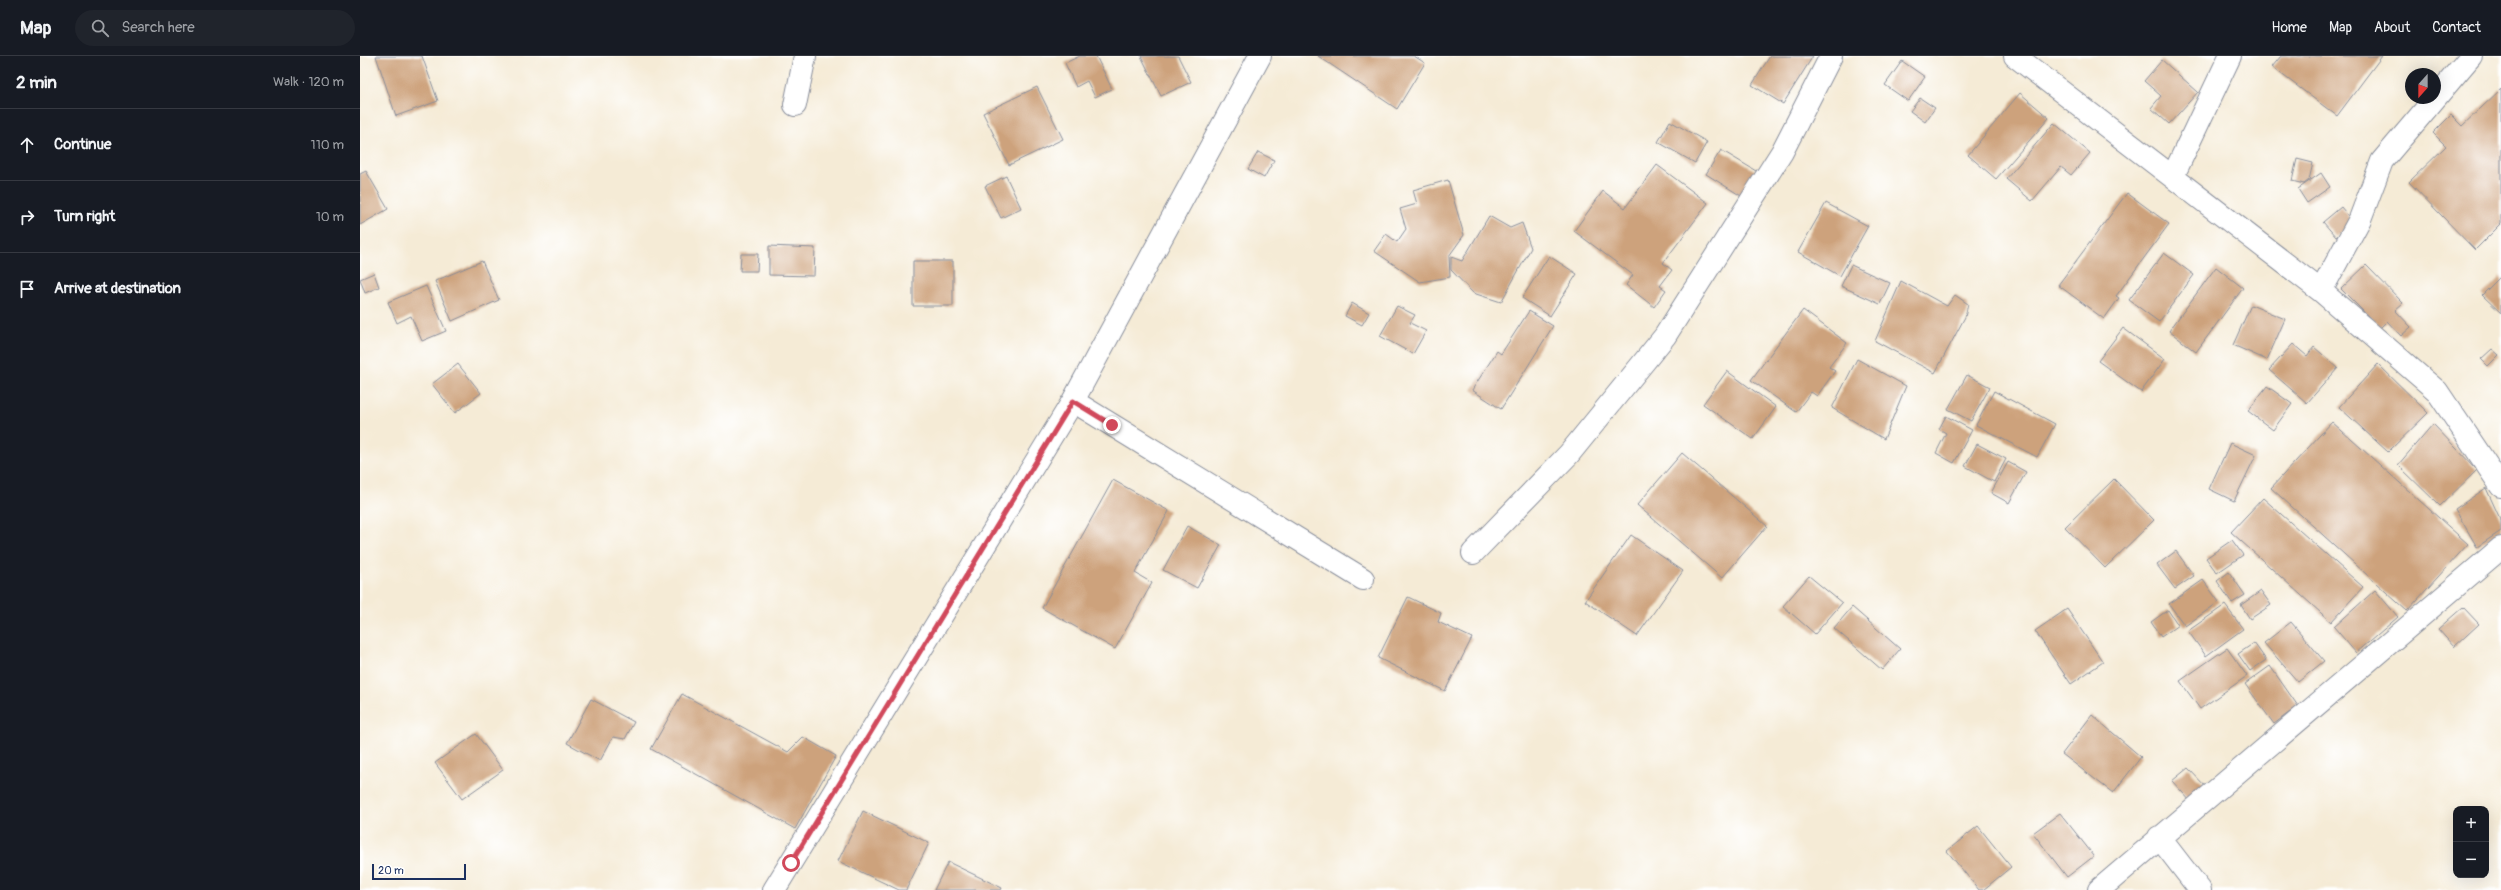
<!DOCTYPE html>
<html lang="en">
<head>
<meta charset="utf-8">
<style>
  :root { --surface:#171b24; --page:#20242c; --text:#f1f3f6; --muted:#9ea1a6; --line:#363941 }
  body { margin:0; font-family:Pangolin,sans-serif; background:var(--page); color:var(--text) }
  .controls { position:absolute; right:12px; bottom:12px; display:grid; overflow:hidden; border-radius:8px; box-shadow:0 4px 16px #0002 }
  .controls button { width:36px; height:36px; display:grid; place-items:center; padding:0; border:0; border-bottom:1px solid var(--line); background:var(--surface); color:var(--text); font:20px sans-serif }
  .compass { position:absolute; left:2045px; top:12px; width:36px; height:36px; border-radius:50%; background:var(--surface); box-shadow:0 4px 16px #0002; rotate:201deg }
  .scale { position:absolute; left:12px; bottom:10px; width:94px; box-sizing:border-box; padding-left:4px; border:2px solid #1b2f5e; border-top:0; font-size:11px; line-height:14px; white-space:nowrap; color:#1b2f5e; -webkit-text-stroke:3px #fff; paint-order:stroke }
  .stop { position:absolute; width:12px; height:12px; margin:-9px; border:3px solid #d1495b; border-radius:50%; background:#fff }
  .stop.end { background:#d1495b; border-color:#fff; box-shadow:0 1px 4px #0008 }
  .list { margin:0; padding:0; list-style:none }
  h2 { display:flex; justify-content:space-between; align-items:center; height:52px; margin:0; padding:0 16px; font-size:17px }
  h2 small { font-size:13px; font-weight:400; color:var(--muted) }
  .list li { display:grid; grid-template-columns:26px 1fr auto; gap:12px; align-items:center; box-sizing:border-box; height:72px; padding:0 16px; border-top:1px solid var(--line) }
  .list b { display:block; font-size:15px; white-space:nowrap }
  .list em { font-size:13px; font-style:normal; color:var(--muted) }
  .icon { flex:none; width:22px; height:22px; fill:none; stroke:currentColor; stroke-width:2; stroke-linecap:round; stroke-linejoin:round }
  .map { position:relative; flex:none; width:2141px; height:834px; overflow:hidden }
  header { display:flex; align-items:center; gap:24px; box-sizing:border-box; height:56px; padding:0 20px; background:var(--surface); border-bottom:1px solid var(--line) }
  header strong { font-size:19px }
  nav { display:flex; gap:22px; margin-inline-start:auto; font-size:14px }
  .search { width:280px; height:36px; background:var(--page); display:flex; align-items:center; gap:10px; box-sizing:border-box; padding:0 14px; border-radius:22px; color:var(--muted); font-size:15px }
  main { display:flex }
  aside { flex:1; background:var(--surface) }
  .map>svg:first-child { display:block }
</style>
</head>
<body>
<header>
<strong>Map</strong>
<div class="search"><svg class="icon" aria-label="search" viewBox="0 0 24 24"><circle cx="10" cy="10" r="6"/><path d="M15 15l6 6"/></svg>Search here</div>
<nav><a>Home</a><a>Map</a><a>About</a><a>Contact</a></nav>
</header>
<main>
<aside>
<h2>2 min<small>Walk · 120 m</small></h2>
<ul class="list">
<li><svg class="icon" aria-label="ahead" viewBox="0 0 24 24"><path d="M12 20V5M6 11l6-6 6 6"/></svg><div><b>Continue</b></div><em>110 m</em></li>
<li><svg class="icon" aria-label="right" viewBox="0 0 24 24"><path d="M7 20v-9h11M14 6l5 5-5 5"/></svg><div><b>Turn right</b></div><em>10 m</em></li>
<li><svg class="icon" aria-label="arrive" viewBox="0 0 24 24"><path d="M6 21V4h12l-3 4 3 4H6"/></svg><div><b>Arrive at destination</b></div></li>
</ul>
</aside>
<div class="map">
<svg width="2141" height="834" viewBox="0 0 2141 834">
  <rect width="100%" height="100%" fill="#fff"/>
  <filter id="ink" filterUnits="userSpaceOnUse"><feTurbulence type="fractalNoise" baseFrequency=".025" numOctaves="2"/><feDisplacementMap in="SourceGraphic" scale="8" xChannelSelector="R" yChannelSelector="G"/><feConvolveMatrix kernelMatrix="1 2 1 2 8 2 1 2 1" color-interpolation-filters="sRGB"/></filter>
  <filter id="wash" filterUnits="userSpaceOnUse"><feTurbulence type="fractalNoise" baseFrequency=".012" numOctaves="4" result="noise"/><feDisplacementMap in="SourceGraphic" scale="16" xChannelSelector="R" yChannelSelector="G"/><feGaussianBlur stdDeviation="0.9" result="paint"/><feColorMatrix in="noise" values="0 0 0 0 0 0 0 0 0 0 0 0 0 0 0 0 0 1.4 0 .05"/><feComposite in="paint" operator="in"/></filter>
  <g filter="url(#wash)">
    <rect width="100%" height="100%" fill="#f5ebd6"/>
    <g id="blocks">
      <!-- building -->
      <path fill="#cda27c" d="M16,0H62L78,45L36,60Z
        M720,0H736L752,33L735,41L727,25L716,31L705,7Z
        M781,0H818L831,26L801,40Z
        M958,0H1054L1065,7L1037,53Z
        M1410,0H1453L1423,48L1392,29Z
        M1921,0H2022L1977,60L1912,11Z
        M1802,4L1838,36L1809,68L1791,52L1801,40L1784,25Z
        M1542,5L1565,21L1548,45L1525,29Z
        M677,31L703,83L649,109L623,57Z
        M2141,33V168L2115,194L2049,126L2086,90L2073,77L2091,59L2102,70Z
        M1660,37L1689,62L1636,123L1608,99Z
        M1560,42L1575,52L1565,66L1550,55Z
        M1310,65L1347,86L1335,107L1298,86Z
        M1694,67L1730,97L1711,119L1701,111L1672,145L1646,123Z
        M1361,94L1401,118L1386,143L1346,118Z
        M898,96L914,104L904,122L888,113Z
        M1937,103L1953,107L1949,124L1944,128L1932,125Z
        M1297,109L1348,147L1303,207L1312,214L1300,230L1306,234L1294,251L1266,229L1273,219L1214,175L1243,135L1265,152Z
        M6,115L28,153L0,169V118Z
        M1961,117L1970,131L1947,147L1938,133Z
        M646,120L661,152L641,162L625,130Z
        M1088,124L1104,179L1089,200L1090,221L1060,226L1014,195L1026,178L1037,186L1046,173L1040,153L1057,148L1053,134Z
        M1767,137L1809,168L1756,240L1759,242L1744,263L1698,229Z
        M1466,147L1508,170L1480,220L1438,196Z
        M1981,151L1994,167L1976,181L1963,166Z
        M1129,160L1150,172L1162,167L1171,192L1141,246L1113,237L1091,214V201L1102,205Z
        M409,190L455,192L454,220L409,219Z
        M1804,197L1834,219L1799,266L1769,244Z
        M381,198H398L397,215H380Z
        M1189,200L1217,218L1190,260L1162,242Z
        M122,205L139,244L92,265L75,225Z
        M553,205H593V250H553Z
        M1491,209L1530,227L1520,248L1481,230Z
        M2006,209L2043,247L2035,254L2051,271L2041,280L2027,265L2020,272L1981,233Z
        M1856,211L1883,232L1836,296L1809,275Z
        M14,217L19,231L5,237L0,223Z
        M2141,220V257L2122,239Z
        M1541,225L1587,250L1595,239L1608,248L1605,261L1575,317L1515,285Z
        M66,230L86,275L62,285L51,260L37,267L28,246Z
        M992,247L1009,257L1002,269L985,260Z
        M1891,249L1925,263L1907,304L1873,289Z
        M1037,250L1055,259L1050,267L1066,275L1053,298L1020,280Z
        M1443,254L1487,287L1469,311L1475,315L1457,340L1451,336L1436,356L1391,324Z
        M1169,255L1193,270L1141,353L1112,334L1137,295L1141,298Z
        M1763,272L1805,303L1781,336L1738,305Z
        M1933,288L1947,300L1954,291L1978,312L1947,347L1909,314Z
        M2132,293L2139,299L2128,310L2121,303Z
        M1497,303L1546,330L1524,383L1472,352Z
        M98,308L121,337L95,357L72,328Z
        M2018,308L2068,357L2028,396L1979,351Z
        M1367,315L1416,351L1393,383L1343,348Z
        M1607,319L1630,331L1611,365L1588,353Z
        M1907,330L1932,348L1913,374L1888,355Z
        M1634,335L1695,368L1677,401L1616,369Z
        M1586,360L1612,374L1594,407L1576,397L1586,377L1579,373Z
        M1972,366L2108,488L2047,555L1911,432Z
        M2073,368L2117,414L2080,450L2038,409Z
        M1870,387L1896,399L1874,445L1849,433Z
        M1617,388L1646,403L1634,426L1605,410Z
        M1322,397L1407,470L1362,522L1277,449Z
        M1648,406L1666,416L1649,447L1631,437Z
        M1754,423L1794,464L1745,512L1705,471Z
        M753,424L809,455L775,517L792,527L755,593L682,552Z
        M2126,432L2141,465V475L2117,491L2095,453Z
        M1903,442L2003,531L1971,566L1871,476Z
        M827,470L861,489L837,532L803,514Z
        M1271,479L1323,515L1277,580L1225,545Z
        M1872,484L1883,499L1857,517L1846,502Z
        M1816,495L1834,520L1815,533L1797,509Z
        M1869,516L1885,539L1872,547L1857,525Z
        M1449,520L1482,547L1455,578L1423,550Z
        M1843,524L1859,546L1825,570L1809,548Z
        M2015,534L2038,561L1996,597L1974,571Z
        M1901,535L1911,549L1890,563L1881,549Z
        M1048,541L1081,557L1078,566L1112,582L1085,635L1018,602Z
        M1865,549L1883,573L1846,600L1828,575Z
        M1492,551L1540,593L1522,614L1474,572Z
        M2103,551L2119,568L2094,591L2078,573Z
        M1707,553L1743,606L1711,628L1675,575Z
        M1808,554L1818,569L1801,581L1791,566Z
        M1931,566L1964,605L1938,626L1904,587Z
        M1894,587L1906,604L1890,615L1878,598Z
        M1867,592L1887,620L1840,653L1820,625Z
        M1910,610L1938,650L1914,668L1885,628Z
        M322,638L428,696L443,681L476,700L435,773L291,693Z
        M231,643L274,666L265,683L253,681L240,705L207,687Z
        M1732,659L1781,701L1753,737L1702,698Z
        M116,678L143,714L102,743L75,707Z
        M1828,712L1848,733L1832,747L1812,725Z
        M503,755L569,787L546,834H539L478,805Z
        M1700,757L1734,800L1707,821L1673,777Z
        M1618,770L1651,811L1623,834H1619L1587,795Z
        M588,806L642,832L641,834H574Z"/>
    </g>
  </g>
  <g filter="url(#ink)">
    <use href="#blocks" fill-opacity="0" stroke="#888d9a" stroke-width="1"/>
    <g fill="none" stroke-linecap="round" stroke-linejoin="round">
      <!-- minor casing -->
      <g stroke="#888d9a" stroke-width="24">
        <path id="minor" d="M1655,0L1961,235L2077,335L2141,430
          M435,49L445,0
          M1813,120L1870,0
          M1961,235L2000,163L2022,105L2111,0
          M713,345L1003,523
          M1113,497L1209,398L1305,280L1422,96L1471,0
          M1799,781L1840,834
          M414,834L713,345L900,0
          M1739,834L2141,492"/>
      </g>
      <!-- minor -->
      <use href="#minor" stroke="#fff" stroke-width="22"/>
    </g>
  </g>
  <g fill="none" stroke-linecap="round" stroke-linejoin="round" filter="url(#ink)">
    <!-- route -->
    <path stroke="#d1495b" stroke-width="5" d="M431,807L713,345L752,369"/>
  </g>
</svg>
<div class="controls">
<button>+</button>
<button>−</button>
</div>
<svg class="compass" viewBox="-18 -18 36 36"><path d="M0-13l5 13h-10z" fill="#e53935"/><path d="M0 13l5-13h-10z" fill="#9ea1a6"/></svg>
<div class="scale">20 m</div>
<div class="stop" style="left:431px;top:807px"></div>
<div class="stop end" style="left:752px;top:369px"></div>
</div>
</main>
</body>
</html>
